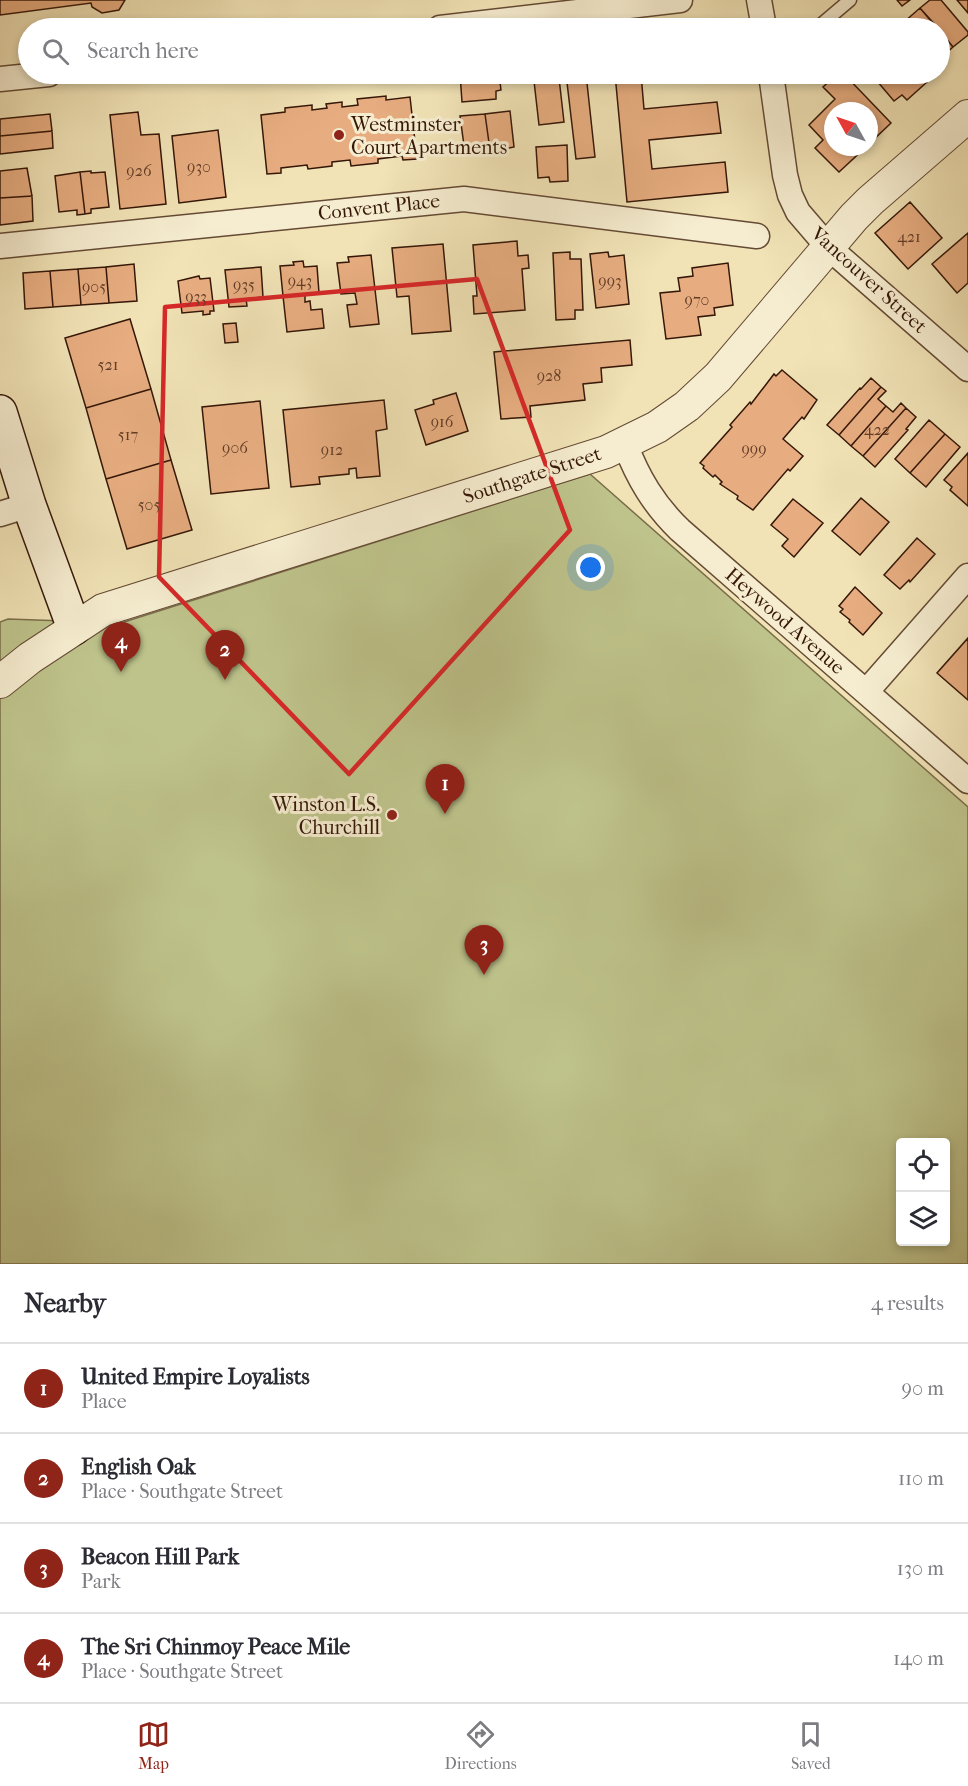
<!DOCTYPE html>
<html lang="en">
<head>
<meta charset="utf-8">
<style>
  :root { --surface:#fff; --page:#f7f7f7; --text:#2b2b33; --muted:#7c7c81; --line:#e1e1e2; --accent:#8f2418 }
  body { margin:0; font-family:"IM FELL French Canon",serif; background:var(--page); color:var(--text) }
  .controls { position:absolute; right:18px; bottom:18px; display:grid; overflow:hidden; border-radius:6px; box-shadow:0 3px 9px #0003 }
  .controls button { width:54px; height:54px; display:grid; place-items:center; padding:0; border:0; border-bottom:2px solid var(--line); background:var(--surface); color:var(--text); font:30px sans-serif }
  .compass { position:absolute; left:824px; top:102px; width:54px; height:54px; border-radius:50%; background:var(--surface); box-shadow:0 3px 9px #0003; rotate:310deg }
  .you { position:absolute; left:591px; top:568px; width:21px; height:21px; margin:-15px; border:4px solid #fff; border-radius:50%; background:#1a73e8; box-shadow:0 0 0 9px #1a73e833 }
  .badge { display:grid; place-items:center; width:39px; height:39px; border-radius:50%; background:var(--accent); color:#fff; font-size:20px; font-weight:700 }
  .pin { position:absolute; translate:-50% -50px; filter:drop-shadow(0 2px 3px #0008) }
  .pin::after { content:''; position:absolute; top:32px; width:21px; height:18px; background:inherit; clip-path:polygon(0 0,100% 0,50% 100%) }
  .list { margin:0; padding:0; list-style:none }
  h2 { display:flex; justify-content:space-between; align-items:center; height:78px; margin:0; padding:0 24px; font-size:26px }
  h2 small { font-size:20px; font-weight:400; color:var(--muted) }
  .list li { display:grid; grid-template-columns:39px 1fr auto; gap:18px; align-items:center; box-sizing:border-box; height:90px; padding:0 24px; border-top:2px solid var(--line) }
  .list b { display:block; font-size:22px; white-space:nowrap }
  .list p { margin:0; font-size:20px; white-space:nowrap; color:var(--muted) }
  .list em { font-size:20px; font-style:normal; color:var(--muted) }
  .icon { flex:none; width:33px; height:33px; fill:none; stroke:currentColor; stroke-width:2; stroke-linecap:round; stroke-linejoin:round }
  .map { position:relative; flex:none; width:968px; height:1264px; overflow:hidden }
  .search { position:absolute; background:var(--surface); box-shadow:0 3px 9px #0003; left:18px; right:18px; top:18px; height:66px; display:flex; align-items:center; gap:15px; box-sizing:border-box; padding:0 21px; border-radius:33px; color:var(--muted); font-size:22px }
  .sheet { height:438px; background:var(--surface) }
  nav { display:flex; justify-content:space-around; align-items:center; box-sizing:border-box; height:84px; border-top:2px solid var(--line); background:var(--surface); font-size:16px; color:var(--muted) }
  nav a { display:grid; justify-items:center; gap:3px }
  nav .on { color:var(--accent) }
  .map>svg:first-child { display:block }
</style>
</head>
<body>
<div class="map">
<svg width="968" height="1264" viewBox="0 0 968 1264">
  <rect width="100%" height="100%" fill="#f1e3b6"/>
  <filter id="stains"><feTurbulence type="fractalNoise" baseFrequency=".00333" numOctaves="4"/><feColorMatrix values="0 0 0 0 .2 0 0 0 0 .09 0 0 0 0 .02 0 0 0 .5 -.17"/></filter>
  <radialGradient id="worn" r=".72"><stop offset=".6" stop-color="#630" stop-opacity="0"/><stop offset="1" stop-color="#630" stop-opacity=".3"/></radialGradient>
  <!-- green -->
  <path fill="#bec38b" stroke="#7a6d4a" stroke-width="1.5" fill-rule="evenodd" d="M590,474L968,807V1264H0V622L8,619L121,623ZM900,1142H946V1242H900Z"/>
  <!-- building -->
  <path fill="#e7ad80" stroke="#351708" stroke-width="1.5" d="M0,0H125L119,10L102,13L92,7L91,3L0,15Z
    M897,0H910L902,6Z
    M930,0H941L968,32V35L953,47L920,8Z
    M957,0H968V13Z
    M920,8L938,28H910L904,22Z
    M940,31L953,47L940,59Z
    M460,74H499L501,90L496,91V99L462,102Z
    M566,74H586L595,157L576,159Z
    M615,74H649H641L644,109L717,102L721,133L649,140L652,169L725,162L728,192L627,202Z
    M837,74H844L891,123L869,144V111H833V147H866L839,172L815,148L823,140L809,125L835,99L823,87Z
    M871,74H928L923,78L927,82L907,100L902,95L894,101Z
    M547,75L550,79L559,78L564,122L539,125L534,81L538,76Z
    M386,96V100L410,97L417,159L403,160L402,156L378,159V163L351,166L350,160L332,162V166L308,169L307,165L281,168V173L267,174L261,115L285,112V108L312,105V110L327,108L326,104L342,102V107L358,105L357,99Z
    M510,111L514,147L504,149V152L497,153L496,149L490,150L485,114Z
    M138,112L141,135L159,134L166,204L120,209L110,115Z
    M50,114L52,131L0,136V119Z
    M485,114L490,150L465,153L460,116Z
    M218,130L226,197L179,203L172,136Z
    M52,131L53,148L0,154V136Z
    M567,145L568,181L550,182L549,177L538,178L536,147Z
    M27,168L32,196L0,198V171Z
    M91,171V173L105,172L109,207L91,209V213L85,214L80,172Z
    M80,172L85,214L77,215V210L59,212L55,176Z
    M32,196L33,221L0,225V198Z
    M910,202L942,238L908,269L875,233Z
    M968,233V283L957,293L932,264Z
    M517,241L518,256L528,255L529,268L522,269L525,310L474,314L473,296H477L473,245Z
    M443,244L451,331L412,334L409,296L397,297L392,248Z
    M570,252V259H581L583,310H575V319L556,320L553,253Z
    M608,252L609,257L624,255L629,304L596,308L590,254Z
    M371,255L379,324L350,327L347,305L357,304L355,293L341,294L337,263L349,262L348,257Z
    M303,261L304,267L317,266L319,293L283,296L280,266L294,265L293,262Z
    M728,263L733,305L714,308L715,315L698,317L701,335L666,339L660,293L680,291L678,278L693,276L692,268Z
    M134,264L137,301L109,303L106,267Z
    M106,267L109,303L81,305L78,269Z
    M261,267L263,297L246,299L247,306L229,307L225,270Z
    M78,269L81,305L53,307L50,271Z
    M50,271L53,307L25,309L23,273Z
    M199,276L200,279L210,278L214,311H210V314L203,315V311L182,313L178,281Z
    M305,294V302L310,301L311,310L322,309L324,328L287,332L283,296Z
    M130,319L151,389L86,408L65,338Z
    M236,323L238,342L225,343L223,324Z
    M630,340L632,365L601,368L602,382L583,384L585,400L530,406L531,417L501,419L494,352Z
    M782,370L817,400L804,419L802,417L783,439L803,456L790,471L788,469L753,510L737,499L738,496L720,484L722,482L715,475L713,477L703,468L704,466L700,463L732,427L730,425L750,402L751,404L774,374L776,376Z
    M871,378L881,387L839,435L827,425L860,388L861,389Z
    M881,387L886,391L878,399L886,406L851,446L839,435Z
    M151,389L171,460L106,479L86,408Z
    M456,393L468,431L426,445L415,410L434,404L433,400Z
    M384,400L387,429L376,431L380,476L357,478L356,468L349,469V474L319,477L320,484L291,487L283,410Z
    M260,401L269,488L211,494L202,407Z
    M901,403L906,408L863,456L851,446L886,406L893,412Z
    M906,408L916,417L906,429L908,430L875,467L863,456Z
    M929,420L945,434L910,473L895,459Z
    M945,434L960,447L926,487L910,473Z
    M968,453V506L950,490L952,487L944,480Z
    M171,460L192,530L127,549L106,479Z
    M861,498L889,522L860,555L832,531Z
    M793,499L823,523L794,557L782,546L788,539L771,525Z
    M917,538L935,554L910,582L909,580L900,589L884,575Z
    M855,587L882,613L863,635L849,622L850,620L840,612L843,609L839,606Z
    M968,638V700L937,673Z"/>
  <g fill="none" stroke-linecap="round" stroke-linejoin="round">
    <!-- service casing -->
    <g stroke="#644a34" stroke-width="15">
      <path id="service" d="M817,28L850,0"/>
    </g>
    <!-- minor casing -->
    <g stroke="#644a34" stroke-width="27">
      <path id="minor" d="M759,0L764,28
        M440,28L680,0
        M771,74L785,175L790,195L798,212L828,247L968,369
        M0,79L49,74
        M0,246L464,199L757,236
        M625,444C638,478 654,505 680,530L968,781
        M0,514L29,505
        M866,692L968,576"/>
    </g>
    <!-- tertiary casing -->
    <g stroke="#644a34" stroke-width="34">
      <path id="tertiary" d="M0,682L30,658L103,610L606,452L657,427L687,406L718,377L854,217L870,201L968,116"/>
    </g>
    <!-- secondary casing -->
    <g stroke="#351708" stroke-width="36">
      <path id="secondary" d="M0,412L29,505L74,628"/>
    </g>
    <!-- service -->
    <use href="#service" stroke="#f6edd0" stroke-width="12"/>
    <!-- minor -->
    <use href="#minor" stroke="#f6edd0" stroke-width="24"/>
    <!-- tertiary -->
    <use href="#tertiary" stroke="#f6edd0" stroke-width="32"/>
    <!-- secondary -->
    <use href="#secondary" stroke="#f6edd0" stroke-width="33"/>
  </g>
  <!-- marked area -->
  <path fill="none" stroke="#d62828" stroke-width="4.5" stroke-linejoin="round" d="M477,279L570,530L349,774L159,577L165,307Z"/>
  <!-- markers -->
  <g fill="#8f2418" stroke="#f6edd0" stroke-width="2">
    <circle cx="339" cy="135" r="6"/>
    <circle cx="392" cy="815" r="6"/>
  </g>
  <g text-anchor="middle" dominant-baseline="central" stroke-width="6" stroke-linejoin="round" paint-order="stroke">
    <!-- number labels -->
    <g font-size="16" fill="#623c26">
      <text x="199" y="166">930</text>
      <text x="139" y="170">926</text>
      <text x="909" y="236">421</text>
      <text x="300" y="280">943</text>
      <text x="610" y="280">993</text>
      <text x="244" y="284">935</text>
      <text x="94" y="286">905</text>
      <text x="196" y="296">933</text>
      <text x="697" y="299">970</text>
      <text x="108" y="364">521</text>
      <text x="549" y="375">928</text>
      <text x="442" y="421">916</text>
      <text x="877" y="429">422</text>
      <text x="128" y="434">517</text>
      <text x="235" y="447">906</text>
      <text x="754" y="448">999</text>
      <text x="332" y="449">912</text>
      <text x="149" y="504">505</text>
    </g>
    <!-- poi labels -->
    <g font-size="20" fill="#351708" stroke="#f6edd0" text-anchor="start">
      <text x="351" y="124">Westminster<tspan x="351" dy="23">Court Apartments</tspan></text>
      <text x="380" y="804" text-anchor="end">Winston L.S.<tspan x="380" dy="23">Churchill</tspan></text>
    </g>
    <!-- street labels -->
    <g font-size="20" fill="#351708" stroke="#f6edd0">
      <text transform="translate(379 207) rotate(-6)">Convent Place</text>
      <text transform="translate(869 280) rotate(42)">Vancouver Street</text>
      <text transform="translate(532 475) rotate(-18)">Southgate Street</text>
      <text transform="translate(785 621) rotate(41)">Heywood Avenue</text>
    </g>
  </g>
  <rect width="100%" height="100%" filter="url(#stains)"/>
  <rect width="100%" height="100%" fill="url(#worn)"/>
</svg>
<div class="controls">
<button><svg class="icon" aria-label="locate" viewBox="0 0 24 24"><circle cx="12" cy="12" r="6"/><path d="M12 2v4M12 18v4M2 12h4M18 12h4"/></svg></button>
<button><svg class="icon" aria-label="layers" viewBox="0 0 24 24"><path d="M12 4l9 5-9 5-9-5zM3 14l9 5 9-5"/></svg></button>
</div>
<svg class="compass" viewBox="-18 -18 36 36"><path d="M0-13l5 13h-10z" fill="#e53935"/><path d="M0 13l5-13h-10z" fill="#7c7c81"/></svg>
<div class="you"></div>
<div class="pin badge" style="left:445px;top:814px">1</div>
<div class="pin badge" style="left:225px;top:680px">2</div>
<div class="pin badge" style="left:484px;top:975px">3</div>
<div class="pin badge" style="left:121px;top:672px">4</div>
<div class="search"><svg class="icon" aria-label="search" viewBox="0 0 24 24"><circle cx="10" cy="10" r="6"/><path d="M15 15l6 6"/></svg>Search here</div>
</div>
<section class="sheet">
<h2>Nearby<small>4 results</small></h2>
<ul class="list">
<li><span class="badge">1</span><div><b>United Empire Loyalists</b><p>Place</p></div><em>90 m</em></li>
<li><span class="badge">2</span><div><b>English Oak</b><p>Place · Southgate Street</p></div><em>110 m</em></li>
<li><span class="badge">3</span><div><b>Beacon Hill Park</b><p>Park</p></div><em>130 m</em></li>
<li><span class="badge">4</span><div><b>The Sri Chinmoy Peace Mile</b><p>Place · Southgate Street</p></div><em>140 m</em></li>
</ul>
</section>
<nav>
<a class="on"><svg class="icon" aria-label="map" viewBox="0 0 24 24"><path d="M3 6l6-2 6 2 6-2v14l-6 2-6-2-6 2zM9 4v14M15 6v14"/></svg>Map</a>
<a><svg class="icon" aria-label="directions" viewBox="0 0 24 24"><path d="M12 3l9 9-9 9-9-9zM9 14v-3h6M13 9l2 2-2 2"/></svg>Directions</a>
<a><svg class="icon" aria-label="saved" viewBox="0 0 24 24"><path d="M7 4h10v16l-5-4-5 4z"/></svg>Saved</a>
</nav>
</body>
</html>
